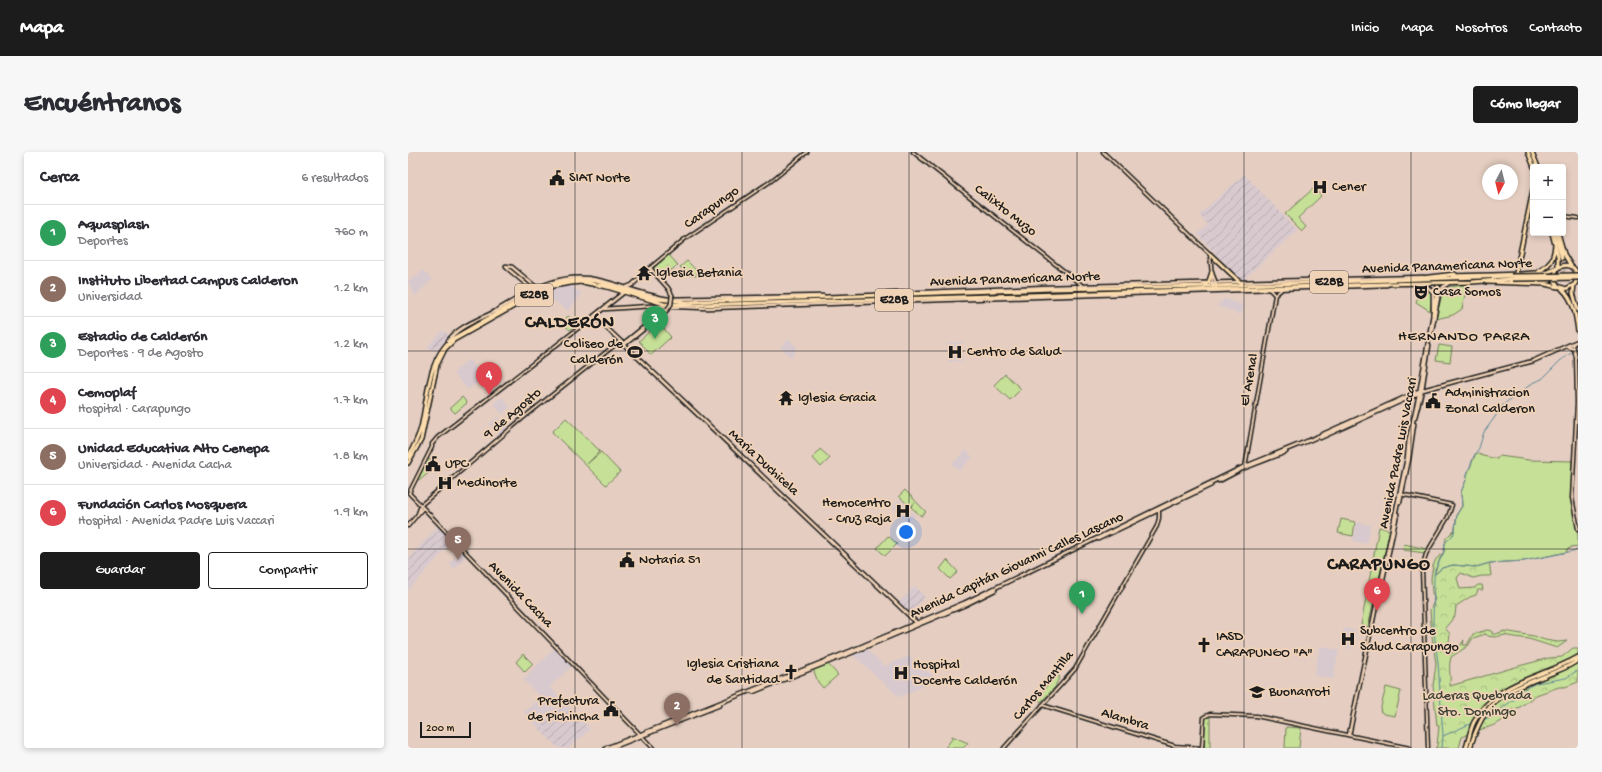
<!DOCTYPE html>
<html lang="es">
<head>
<meta charset="utf-8">
<style>
  :root { --surface:#fff; --page:#f7f7f7; --text:#2b2b33; --muted:#7c7c81; --line:#e1e1e2; --accent:#1c1c1c }
  body { margin:0; font-family:"Gochi Hand",sans-serif; background:var(--page); color:var(--text) }
  .controls { position:absolute; right:12px; top:12px; display:grid; overflow:hidden; border-radius:4px; box-shadow:0 2px 6px #0003 }
  .controls button { width:36px; height:36px; display:grid; place-items:center; padding:0; border:0; border-bottom:1px solid var(--line); background:var(--surface); color:var(--text); font:20px sans-serif }
  .compass { position:absolute; left:1074px; top:12px; width:36px; height:36px; border-radius:50%; background:var(--surface); box-shadow:0 2px 6px #0003; rotate:187deg }
  .scale { position:absolute; left:12px; bottom:10px; width:51px; box-sizing:border-box; padding-left:4px; border:2px solid #1c1c1c; border-top:0; font-size:11px; line-height:14px; white-space:nowrap; color:#1c1c1c; -webkit-text-stroke:3px #f0d2b6; paint-order:stroke }
  .you { position:absolute; left:498px; top:380px; width:14px; height:14px; margin:-10px; border:3px solid #fff; border-radius:50%; background:#1a73e8; box-shadow:0 0 0 6px #1a73e833 }
  .badge { display:grid; place-items:center; width:26px; height:26px; border-radius:50%; background:var(--accent); color:#fff; font-size:13px; font-weight:700 }
  .pin { position:absolute; translate:-50% -33px; filter:drop-shadow(0 1px 2px #0008) }
  .pin::after { content:''; position:absolute; top:21px; width:14px; height:12px; background:inherit; clip-path:polygon(0 0,100% 0,50% 100%) }
  .list { margin:0; padding:0; list-style:none }
  h2 { display:flex; justify-content:space-between; align-items:center; height:52px; margin:0; padding:0 16px; font-size:17px }
  h2 small { font-size:13px; font-weight:400; color:var(--muted) }
  .list li { display:grid; grid-template-columns:26px 1fr auto; gap:12px; align-items:center; box-sizing:border-box; height:56px; padding:0 16px; border-top:1px solid var(--line) }
  .list b { display:block; font-size:15px; white-space:nowrap }
  .list p { margin:0; font-size:13px; white-space:nowrap; color:var(--muted) }
  .list em { font-size:13px; font-style:normal; color:var(--muted) }
  .actions { display:flex; gap:8px; padding:12px 16px }
  .actions a { flex:1; padding:9px 0; border:1px solid var(--accent); border-radius:4px; text-align:center; font-size:14px; color:var(--accent) }
  .actions .main { background:var(--accent); color:#fff }
  .map { position:relative; flex:none; width:1170px; height:596px; overflow:hidden; border-radius:4px }
  header { display:flex; align-items:center; gap:24px; box-sizing:border-box; height:56px; padding:0 20px; background:var(--accent); color:#fff }
  header strong { font-size:19px }
  nav { display:flex; gap:22px; margin-inline-start:auto; font-size:14px }
  .intro { display:flex; align-items:center; justify-content:space-between; box-sizing:border-box; height:96px; padding:0 24px }
  h1 { margin:0; font-size:28px }
  .button { padding:10px 18px; border-radius:4px; background:var(--accent); color:#fff; font-size:14px; font-weight:700 }
  main { display:flex; gap:24px; padding:0 24px }
  aside { flex:1; background:var(--surface); border-radius:4px; box-shadow:0 2px 6px #0003 }
  .map>svg:first-child { display:block }
</style>
</head>
<body>
<header>
<strong>Mapa</strong>
<nav><a>Inicio</a><a>Mapa</a><a>Nosotros</a><a>Contacto</a></nav>
</header>
<div class="intro"><h1>Encuéntranos</h1><a class="button">Cómo llegar</a></div>
<main>
<aside>
<h2>Cerca<small>6 resultados</small></h2>
<ul class="list">
<li><span class="badge" style="background:#2e9e5b">1</span><div><b>Aquasplash</b><p>Deportes</p></div><em>760 m</em></li>
<li><span class="badge" style="background:#8d6e63">2</span><div><b>Instituto Libertad Campus Calderon</b><p>Universidad</p></div><em>1.2 km</em></li>
<li><span class="badge" style="background:#2e9e5b">3</span><div><b>Estadio de Calderón</b><p>Deportes · 9 de Agosto</p></div><em>1.2 km</em></li>
<li><span class="badge" style="background:#e0444e">4</span><div><b>Cemoplaf</b><p>Hospital · Carapungo</p></div><em>1.7 km</em></li>
<li><span class="badge" style="background:#8d6e63">5</span><div><b>Unidad Educativa Alto Cenepa</b><p>Universidad · Avenida Cacha</p></div><em>1.8 km</em></li>
<li><span class="badge" style="background:#e0444e">6</span><div><b>Fundación Carlos Mosquera</b><p>Hospital · Avenida Padre Luis Vaccari</p></div><em>1.9 km</em></li>
</ul>
<div class="actions"><a class="main">Guardar</a><a>Compartir</a></div>
</aside>
<div class="map">
<svg width="1170" height="596" viewBox="0 0 1170 596">
  <defs>
    <pattern id="industrial-furrows" width="10" height="10" patternUnits="userSpaceOnUse"><rect width="10" height="10" fill="#d8c9ce"/><path d="M-1 1l2-2M0 10L10 0M9 11l2-2" fill="none" stroke="#b9acb0"/></pattern>
    <pattern id="forest-crowns" width="20" height="18" patternUnits="userSpaceOnUse"><rect width="20" height="18" fill="#c6e097"/><path d="M2 6a3 3 0 1 1 6 0M12 15a3 3 0 1 1 6 0" fill="none" stroke="#aac082"/></pattern>
    <pattern id="cemetery-stones" width="16" height="16" patternUnits="userSpaceOnUse"><rect width="16" height="16" fill="#c6e097"/><path d="M2 7V4a2 2 0 0 1 4 0v3zM10 15v-3a2 2 0 0 1 4 0v3z" fill="#aac082"/></pattern>
  </defs>
  <rect width="100%" height="100%" fill="#e5cec1"/>
  <filter id="ink" filterUnits="userSpaceOnUse"><feTurbulence type="fractalNoise" baseFrequency=".025" numOctaves="2"/><feDisplacementMap in="SourceGraphic" scale="8" xChannelSelector="R" yChannelSelector="G"/><feConvolveMatrix kernelMatrix="1 2 1 2 8 2 1 2 1" color-interpolation-filters="sRGB"/></filter>
  <g filter="url(#ink)">
    <!-- built -->
    <path fill="#d8c9ce" d="M15,118L24,128L7,144L0,130Z
      M162,133L173,141V143L160,159L137,142V141L150,135Z
      M816,147L836,153L833,163L809,154Z
      M381,187L389,195L384,206L372,195Z
      M554,190L555,209L540,210L539,191Z
      M61,207L76,225L60,238L45,221Z
      M94,245L102,255L94,262L85,251Z
      M89,265L100,276L92,283L81,272Z
      M558,298L565,305L551,319L544,312Z
      M491,347L507,363L500,370L484,355Z
      M949,370L963,373L959,392L945,389Z
      M53,399L58,404L46,417L41,412Z
      M936,476L948,479L945,497L932,494Z
      M912,494L931,498L925,527L906,523Z
      M147,496L164,514L142,535L155,549L129,574L116,560L132,545L115,527Z
      M458,496L476,514L501,504L530,528L491,545L444,502Z"/>
    <!-- industrial -->
    <path fill="url(#industrial-furrows)" d="M836,22L889,78L836,127H832L789,82L800,73L791,63Z
      M35,178L41,184L28,200L19,195Z
      M30,374L45,389L0,439V407Z
      M507,434L517,445L502,461L491,450Z
      M156,549L182,577L161,596H150L129,574Z"/>
    <!-- forest -->
    <path fill="url(#forest-crowns)" stroke="#717e5a" d="M1053,340L1081,408L1083,424H1074L1065,426L1053,421L1049,426L1052,437L1066,436L1070,433H1074L1075,438H1070L1068,443L1062,445L1048,454L1047,464L1037,476L1042,482L1040,498L1041,503L1050,497L1056,488L1055,493H1059L1065,482L1079,478L1084,479V482H1088L1096,479L1126,484L1137,488L1150,490L1159,489L1149,496L1121,487L1100,484L1097,483L1087,485L1080,484L1078,482L1065,486L1060,494L1043,505C1040,517 1043,523 1042,534L1111,514L1141,506L1154,505L1165,496H1170V530L1157,535H1151L1128,543L1112,555L1103,558C1094,577 1070,575 1054,585L1051,596H1027L1029,594L1031,574H1029L1025,534L1028,512L1024,484L1022,458L1027,447L1024,441L1023,426L1025,414L1028,407L1036,400L1038,386L1047,377L1049,362L1054,354Z"/>
    <!-- cemetery -->
    <path fill="url(#cemetery-stones)" stroke="#717e5a" d="M260,102L270,113L254,125L244,118Z"/>
    <!-- park -->
    <path fill="#c6e097" stroke="#717e5a" d="M906,36L913,44L890,66L898,75L894,79L877,62Z
      M279,109L289,119L288,124L280,123L272,115Z
      M1055,133L1059,134L1054,157L1045,163L1028,167L1035,138L1040,145L1045,143L1041,135Z
      M1019,137C1027,142 1023,151 1022,159L1008,150L1010,143L1016,145L1019,142Z
      M160,164L169,172L162,178L154,171Z
      M251,171L263,185L243,203L231,189Z
      M1031,193L1044,195L1042,210L1028,208Z
      M597,222L613,237L602,248L586,233Z
      M54,245L59,251L47,261L42,256Z
      M158,266L192,299L179,312L193,300L212,320L198,333L144,280Z
      M412,297L422,306L413,315L405,306Z
      M1068,301L1075,304L1089,307L1091,304L1121,308L1164,309L1163,346L1170,384V394L1163,395V396L1159,397V400L1116,409L1082,411L1068,415L1045,413L1034,416L1026,423L1032,406L1036,400L1037,391L1045,383L1047,377L1049,362L1054,354L1053,340L1059,326V323Z
      M18,307L26,309L21,314L24,318L12,328L8,326Z
      M497,338L518,360L513,364L503,355L507,351L502,355L491,344Z
      M933,367L947,370L945,384L930,381Z
      M971,375L982,378L960,475L953,473Z
      M480,384L489,392L477,404L469,396Z
      M996,392L1019,397L1017,401L995,398Z
      M539,408L550,420L542,427L532,417Z
      M115,502L125,512L117,520L108,510Z
      M419,511L430,523L415,536L410,530L405,517Z
      M647,522L652,525L648,532V534L633,550L628,545L632,543Z
      M978,535L993,539L987,564L976,562L972,559Z
      M802,563V596H796V567Z
      M878,575L893,576L891,596H877Z
      M544,584L560,591L555,596H537L544,587Z"/>
    <g fill="none" stroke-linecap="round" stroke-linejoin="round">
      <!-- stream -->
      <path stroke="#5f8699" stroke-width="1" d="M1102,248L1126,230L1134,227L1153,208L1165,200
        M1027,422L1034,416L1045,413L1068,415L1082,411L1116,409L1170,398
        M1074,568L1086,564L1094,556L1111,544L1118,536L1128,531L1158,526L1170,518
        M1035,584L1062,572
        M1034,596L1035,584L1030,511L1025,472L1026,426L1027,418L1036,400L1037,391L1045,383L1047,377L1049,362L1054,354L1053,340L1059,326L1058,325L1066,304L1071,296L1076,280L1087,265L1092,256L1101,248"/>
      <!-- trunk-tunnel -->
      <path stroke="#bdaaa0" stroke-width="3" stroke-dasharray="3 1.5" stroke-linecap="butt" d="M1142,129C1159,129 1157,119 1154,106
        M1030,135C1033,127 1037,125 1045,124"/>
      <!-- tertiary casing -->
      <g stroke="#1c1c1c" stroke-width="5">
        <path id="tertiary" d="M505,0L675,134
          M695,0L802,102L805,135
          M1155,64L1170,66
          M242,116L278,86L363,29L399,0
          M805,123L808,131V137
          M861,137L867,143
          M186,164L30,285L24,292V295L1,341L245,596
          M1165,192L1168,206L1169,251L1164,346L1170,377
          M837,315L867,143L874,137
          M992,342L1044,353L1040,365L1018,402L1014,417L1020,596
          M9,364L13,353L115,266L212,189
          M0,374L15,356
          M634,553L767,594L794,596L796,565L802,562L848,564L1002,596
          M596,596L667,517L749,374L751,366V356"/>
      </g>
      <!-- secondary casing -->
      <g stroke="#1c1c1c" stroke-width="5.5">
        <path id="secondary" d="M98,114L104,115L129,136
          M98,114L99,116L125,138
          M219,135L224,133L242,116L260,136L264,143
          M215,141L186,164L509,471
          M470,142L640,135L1015,125
          M196,157L243,154L299,156L979,133
          M1023,183L1031,141L1035,135L1041,131
          M40,189C49,175 72,167 86,160C119,141 151,118 190,128C214,133 237,144 261,147L415,144
          M215,192L257,158
          M216,193L259,158
          M1159,194L1166,197
          M1007,265L1014,238L1021,193
          M912,286L1013,240
          M811,329L834,317L878,300
          M992,350L1001,307L1006,272
          M690,387L803,333
          M973,436L989,362
          M345,540L443,501L557,453L587,438
          M941,583L999,306L1001,287L1011,242L1025,162V140L1016,132
          M198,596L440,500L556,451L833,316L902,288L1011,239L1125,209L1170,189
          M203,596L312,553"/>
      </g>
      <!-- trunk casing -->
      <g stroke="#1c1c1c" stroke-width="6">
        <path id="trunk" d="M1120,0L1126,15
          M1124,0L1130,15
          M1144,81L1150,104V116
          M1147,81L1154,106
          M1150,81L1156,102L1163,114
          M802,102L835,133
          M1131,119C1143,113 1146,106 1147,92
          M1108,121L1125,38
          M1045,124C1076,123 1108,123 1139,120C1147,119 1153,111 1162,114C1170,117 1170,126 1167,132L1158,137L1150,134L1145,126L1149,117
          M1013,126L1047,122
          M1078,130L1137,132L1150,135
          M1102,130L1142,129
          M1166,133L1165,141L1170,158
          M796,134L801,129L804,120
          M1154,137C1166,148 1168,164 1170,179
          M1025,162L1030,135
          M0,305C5,296 10,286 13,276C20,246 19,208 44,187L126,140L144,132L157,129L173,128L188,129L249,147L278,150L643,137L805,134L1103,124
          M0,311L13,288L29,213L37,197L46,188L122,145L145,134L163,131L174,130L199,135L256,152L290,153L976,132L1064,130L1104,127
          M1058,596C1061,587 1062,578 1066,570C1087,529 1134,526 1170,505
          M1062,596C1077,547 1092,542 1137,524C1148,519 1160,516 1170,508"/>
      </g>
      <!-- tertiary -->
      <use href="#tertiary" stroke="#f0d2b6" stroke-width="2"/>
      <!-- secondary -->
      <use href="#secondary" stroke="#f0d2b6" stroke-width="2.5"/>
      <!-- trunk -->
      <use href="#trunk" stroke="#fcdcac" stroke-width="3"/>
      <!-- secondary-bridge casing -->
      <g stroke="#1c1c1c" stroke-width="5.5" stroke-linecap="butt">
        <path id="secondary-bridge" d="M259,158L263,152L264,143"/>
      </g>
      <!-- trunk-bridge casing -->
      <g stroke="#1c1c1c" stroke-width="6" stroke-linecap="butt">
        <path id="trunk-bridge" d="M1103,124L1170,123
          M1104,127L1170,126"/>
      </g>
      <!-- secondary-bridge -->
      <use href="#secondary-bridge" stroke="#f0d2b6" stroke-width="2.5"/>
      <!-- trunk-bridge -->
      <use href="#trunk-bridge" stroke="#fcdcac" stroke-width="3"/>
    </g>
  </g>
  <!-- grid -->
  <path fill="none" stroke="#1c1c1c" stroke-width="1" stroke-opacity="0.55" d="M167,0V596M334,0V596M501,0V596M669,0V596M836,0V596M1003,0V596M0,199H1170M0,397H1170"/>
  <!-- icons -->
  <defs>
    <g id="civic-bare" transform="scale(1.2)"><path d="M-.6-6.5H3V-4.5H.6V-3L4-1V1h2V6H-6V1h2V-1L-.6-3ZM-1.2 2.5V6h2.4V2.5Z" fill="#1c1c1c" stroke="#f0d2b6" stroke-width="2.5" paint-order="stroke"/></g>
    <g id="hospital-bare" transform="scale(1.2)"><path d="M-5-5h3v3.5h4V-5h3V5h-3V1.5h-4V5h-3Z" fill="#1c1c1c" stroke="#f0d2b6" stroke-width="2.5" paint-order="stroke"/></g>
    <g id="temple-bare" transform="scale(1.2)"><path d="M0-6L5-2H3V0L6.5 2.5H4V6H1.5V3h-3V6H-4V2.5H-6.5L-3 0V-2H-5Z" fill="#1c1c1c" stroke="#f0d2b6" stroke-width="2.5" paint-order="stroke"/></g>
    <g id="theatre-bare" transform="scale(1.2)"><path d="M-5-5.5Q0-4 5-5.5V0Q5 5 0 6Q-5 5-5 0ZM-3.3-2.5H-1v1.5H-3.3ZM1-2.5H3.3v1.5H1ZM-2.8 1Q0 5.5 2.8 1Z" fill="#1c1c1c" stroke="#f0d2b6" stroke-width="2.5" paint-order="stroke"/></g>
    <g id="stadium-bare" transform="scale(1.2)"><path d="M0-5a6.5 5 0 1 0 0 10a6.5 5 0 1 0 0-10ZM-3.5-1.8h7v3.6h-7Z" fill="#1c1c1c" stroke="#f0d2b6" stroke-width="2.5" paint-order="stroke"/></g>
    <g id="church-bare" transform="scale(1.2)"><path d="M-1.2-6h2.4v3.5h3.3v2.4h-3.3V6h-2.4V-.1h-3.3v-2.4h3.3Z" fill="#1c1c1c" stroke="#f0d2b6" stroke-width="2.5" paint-order="stroke"/></g>
    <g id="university-bare" transform="scale(1.2)"><path d="M0-5L7-2L0 1L-7-2ZM-4 1L0 2.5L4 1V4Q0 6-4 4Z" fill="#1c1c1c" stroke="#f0d2b6" stroke-width="2.5" paint-order="stroke"/></g>
  </defs>
  <g fill-rule="evenodd">
    <use href="#civic-bare" x="149" y="26"/>
    <use href="#hospital-bare" x="912" y="35"/>
    <use href="#temple-bare" x="236" y="121"/>
    <use href="#theatre-bare" x="1013" y="140"/>
    <use href="#stadium-bare" x="227" y="200"/>
    <use href="#hospital-bare" x="547" y="200"/>
    <use href="#temple-bare" x="378" y="246"/>
    <use href="#civic-bare" x="1025" y="249"/>
    <use href="#civic-bare" x="25" y="312"/>
    <use href="#hospital-bare" x="37" y="331"/>
    <use href="#hospital-bare" x="495" y="359"/>
    <use href="#civic-bare" x="219" y="408"/>
    <use href="#hospital-bare" x="940" y="487"/>
    <use href="#church-bare" x="796" y="493"/>
    <use href="#church-bare" x="383" y="520"/>
    <use href="#hospital-bare" x="493" y="521"/>
    <use href="#university-bare" x="849" y="540"/>
    <use href="#civic-bare" x="203" y="557"/>
  </g>
  <g text-anchor="middle" dominant-baseline="central" stroke-width="3.5" stroke-linejoin="round" paint-order="stroke">
    <!-- shield labels -->
    <g fill="#f0d2b6" stroke="#5c534a" stroke-width="1">
      <rect x="902" y="119" width="38" height="22" rx="3"/>
      <rect x="107" y="132" width="38" height="22" rx="3"/>
      <rect x="467" y="137" width="38" height="22" rx="3"/>
    </g>
    <g font-size="13" font-weight="bold" fill="#1c1c1c">
      <text x="921" y="130">E28B</text>
      <text x="126" y="143">E28B</text>
      <text x="486" y="148">E28B</text>
    </g>
    <!-- poi labels -->
    <g font-size="14" fill="#1c1c1c" stroke="#f0d2b6" text-anchor="start">
      <text x="161" y="26">SIAT Norte</text>
      <text x="924" y="35">Cener</text>
      <text x="248" y="121">Iglesia Betania</text>
      <text x="1025" y="140">Casa Somos</text>
      <text x="215" y="192" text-anchor="end">Coliseo de<tspan x="215" dy="16">Calderón</tspan></text>
      <text x="559" y="200">Centro de Salud</text>
      <text x="1037" y="241">Administracion<tspan x="1037" dy="16">Zonal Calderon</tspan></text>
      <text x="390" y="246">Iglesia Gracia</text>
      <text x="37" y="312">UPC</text>
      <text x="49" y="331">Medinorte</text>
      <text x="483" y="351" text-anchor="end">Hemocentro<tspan x="483" dy="16">- Cruz Roja</tspan></text>
      <text x="231" y="408">Notaria 51</text>
      <text x="952" y="479">Subcentro de<tspan x="952" dy="16">Salud Carapungo</tspan></text>
      <text x="808" y="485">IASD<tspan x="808" dy="16">CARAPUNGO "A"</tspan></text>
      <text x="371" y="512" text-anchor="end">Iglesia Cristiana<tspan x="371" dy="16">de Santidad</tspan></text>
      <text x="505" y="513">Hospital<tspan x="505" dy="16">Docente Calderón</tspan></text>
      <text x="861" y="540">Buonarroti</text>
      <text x="191" y="549" text-anchor="end">Prefectura<tspan x="191" dy="16">de Pichincha</tspan></text>
    </g>
    <!-- street labels -->
    <g font-size="14" fill="#1c1c1c" stroke="#f0d2b6">
      <text transform="translate(304 56) rotate(-35)">Carapungo</text>
      <text transform="translate(597 59) rotate(38)">Calixto Muzo</text>
      <text transform="translate(1039 115) rotate(-2)">Avenida Panamericana Norte</text>
      <text transform="translate(607 128) rotate(-2)">Avenida Panamericana Norte</text>
      <text transform="translate(842 228) rotate(-80)">El Arenal</text>
      <text transform="translate(105 262) rotate(-40)">9 de Agosto</text>
      <text transform="translate(991 301) rotate(-79)">Avenida Padre Luis Vaccari</text>
      <text transform="translate(355 311) rotate(43)">Maria Duchicela</text>
      <text transform="translate(609 414) rotate(-25)">Avenida Capitán Giovanni Calles Lascano</text>
      <text transform="translate(112 443) rotate(46)">Avenida Cacha</text>
      <text transform="translate(636 534) rotate(-50)">Carlos Mantilla</text>
      <text transform="translate(717 568) rotate(17)">Alambra</text>
    </g>
    <!-- park labels -->
    <g font-size="14" fill="#3e4335" stroke="#f0d2b6">
      <text x="1069" y="544">Laderas Quebrada<tspan x="1069" dy="16">Sto. Domingo</tspan></text>
    </g>
    <!-- neighbourhood labels -->
    <g font-size="15" letter-spacing="1" fill="#1c1c1c" stroke="#f0d2b6">
      <text x="1056" y="185">HERNANDO PARRA</text>
    </g>
    <!-- district labels -->
    <g font-size="18" font-weight="bold" letter-spacing="1" fill="#1c1c1c" stroke="#f0d2b6">
      <text x="162" y="171">CALDERÓN</text>
      <text x="971" y="413">CARAPUNGO</text>
    </g>
  </g>
</svg>
<div class="controls">
<button>+</button>
<button>−</button>
</div>
<svg class="compass" viewBox="-18 -18 36 36"><path d="M0-13l5 13h-10z" fill="#e53935"/><path d="M0 13l5-13h-10z" fill="#7c7c81"/></svg>
<div class="scale">200 m</div>
<div class="you"></div>
<div class="pin badge" style="left:674px;top:462px;background:#2e9e5b">1</div>
<div class="pin badge" style="left:269px;top:574px;background:#8d6e63">2</div>
<div class="pin badge" style="left:247px;top:187px;background:#2e9e5b">3</div>
<div class="pin badge" style="left:81px;top:243px;background:#e0444e">4</div>
<div class="pin badge" style="left:50px;top:408px;background:#8d6e63">5</div>
<div class="pin badge" style="left:969px;top:459px;background:#e0444e">6</div>
</div>
</main>
</body>
</html>
